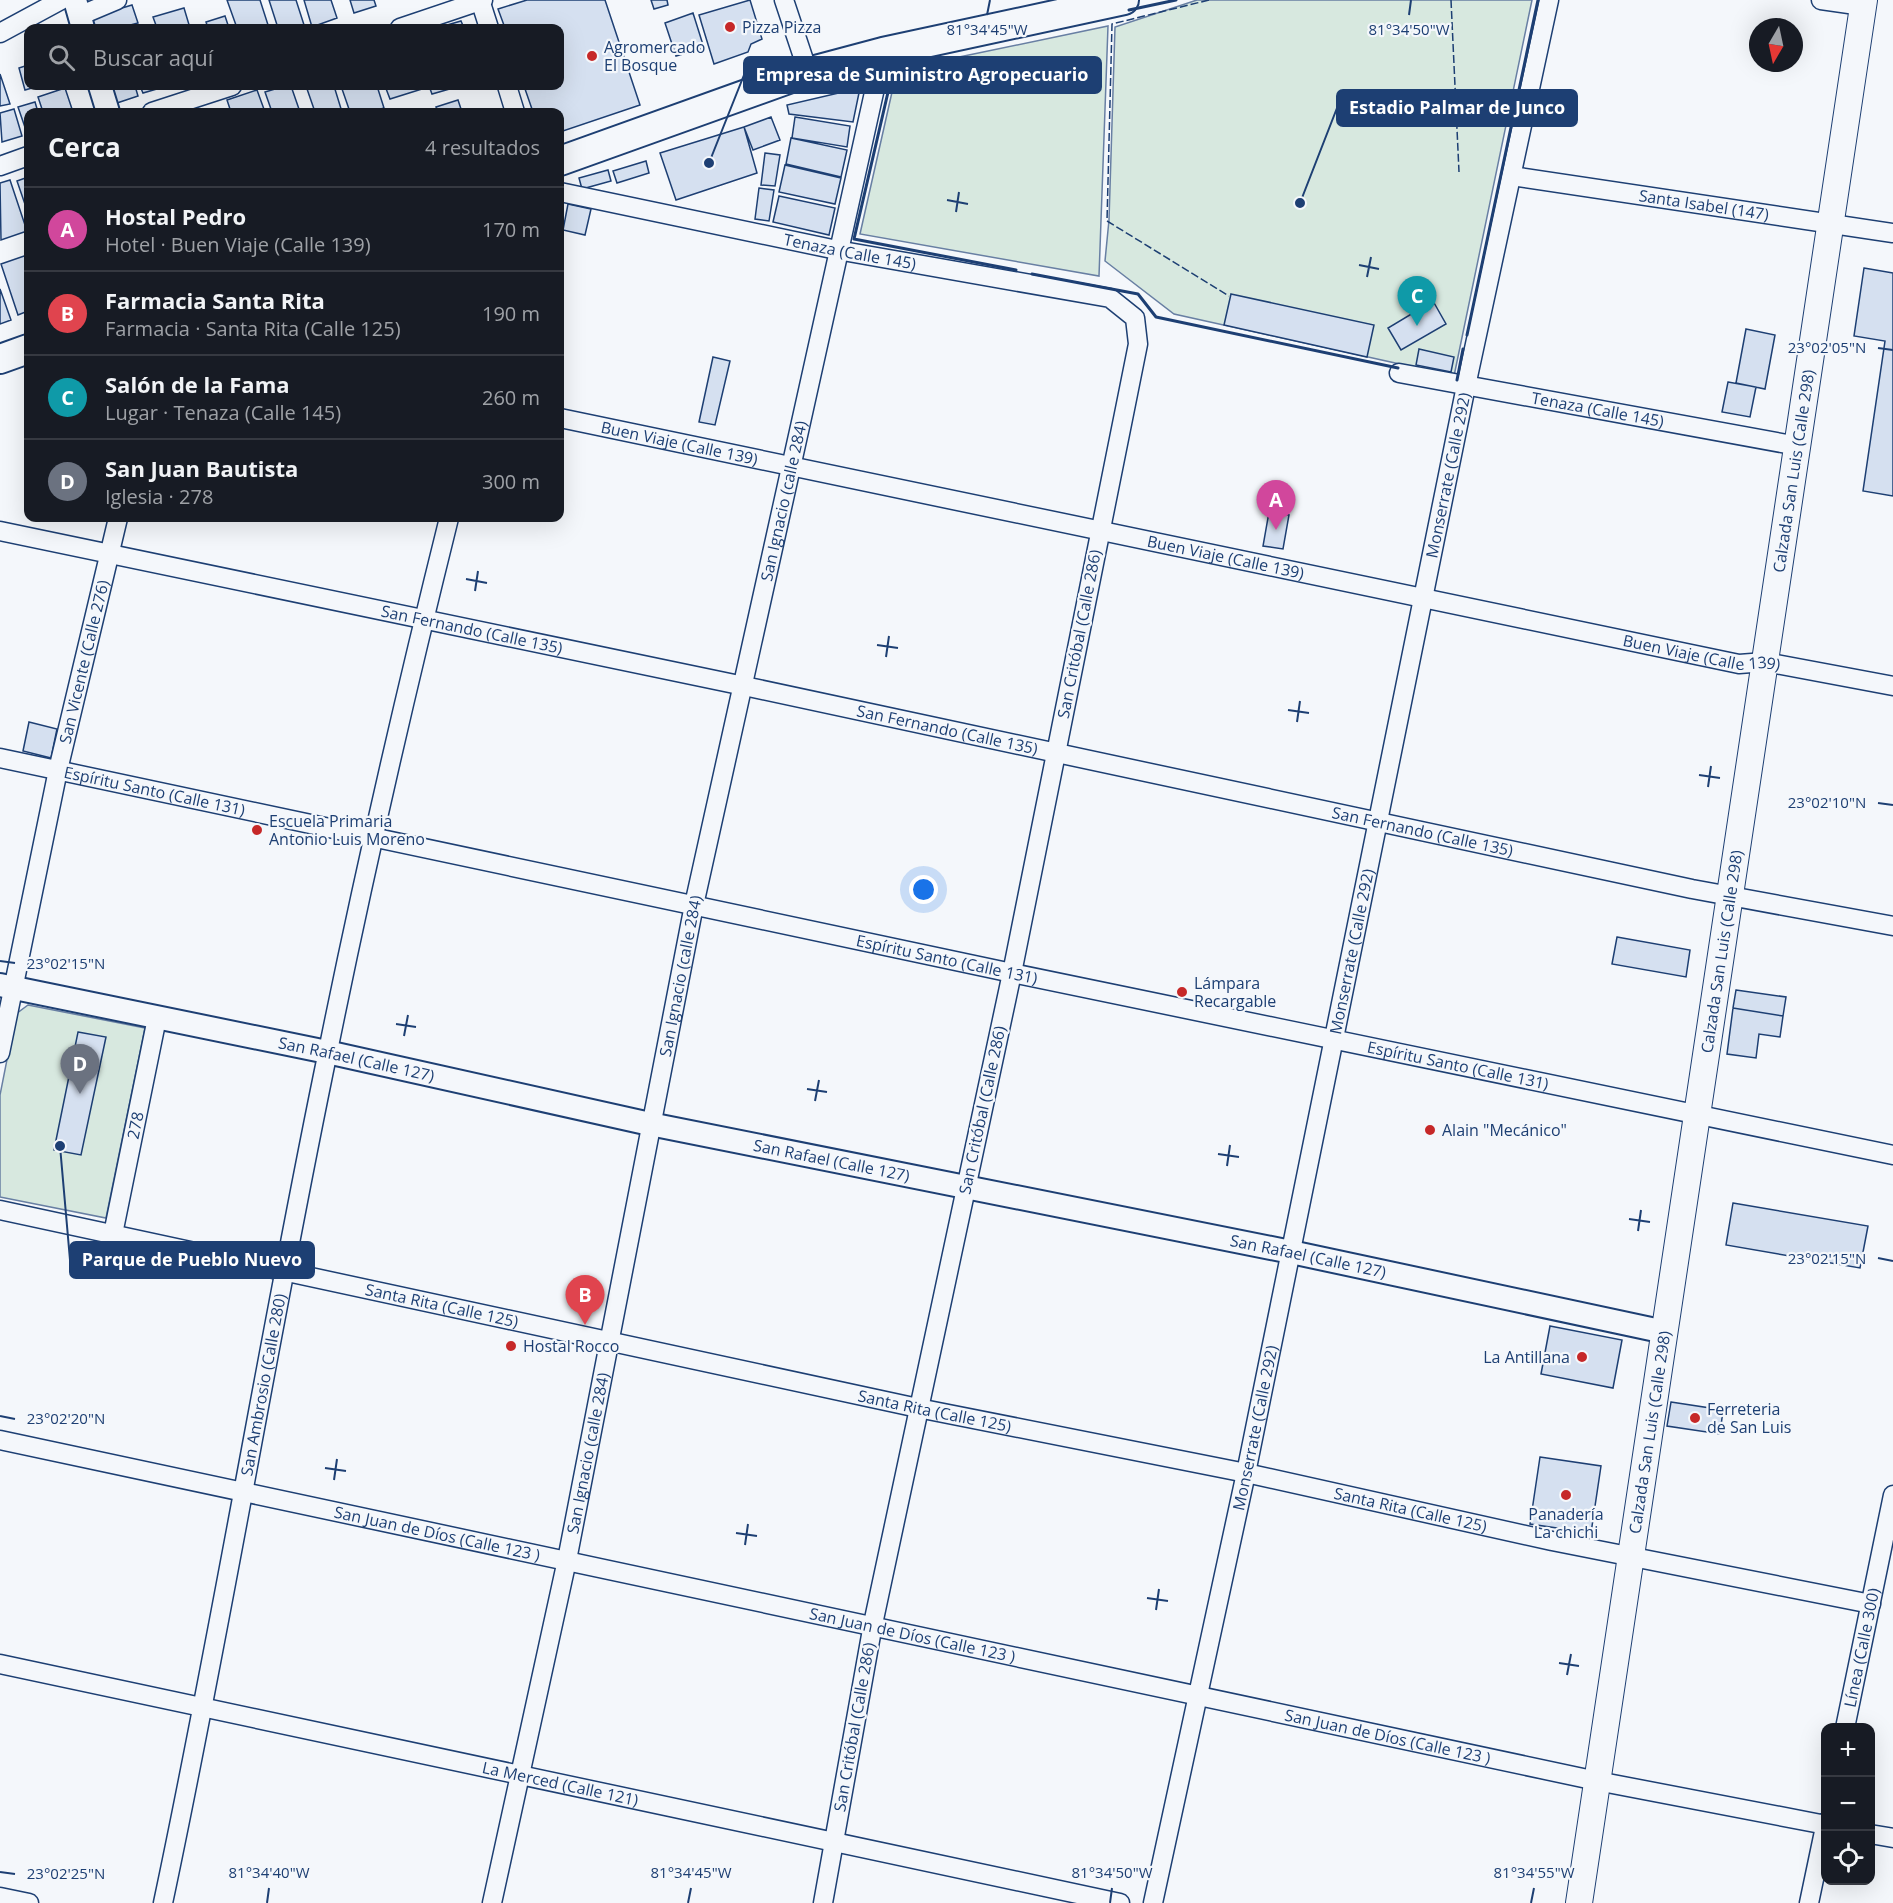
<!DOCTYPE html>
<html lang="es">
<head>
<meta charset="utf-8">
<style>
  :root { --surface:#171b24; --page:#242831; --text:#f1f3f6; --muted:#9ea1a6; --line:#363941; --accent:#c62828 }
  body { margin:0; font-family:"Open Sans",sans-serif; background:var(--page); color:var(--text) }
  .controls { position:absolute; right:18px; bottom:18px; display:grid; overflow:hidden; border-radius:12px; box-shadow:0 6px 24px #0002 }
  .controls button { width:54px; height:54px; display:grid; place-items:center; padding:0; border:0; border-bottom:2px solid var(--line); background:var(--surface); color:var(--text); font:30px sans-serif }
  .compass { position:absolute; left:1749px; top:18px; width:54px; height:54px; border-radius:50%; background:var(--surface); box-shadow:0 6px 24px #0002; rotate:189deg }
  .you { position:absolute; left:924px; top:890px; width:21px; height:21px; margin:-15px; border:4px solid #fff; border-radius:50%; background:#1a73e8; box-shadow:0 0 0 9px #1a73e833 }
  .badge { display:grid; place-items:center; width:39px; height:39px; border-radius:50%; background:var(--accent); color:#fff; font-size:20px; font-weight:700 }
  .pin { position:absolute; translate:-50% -50px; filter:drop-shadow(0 2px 3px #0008) }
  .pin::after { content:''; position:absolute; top:32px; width:21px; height:18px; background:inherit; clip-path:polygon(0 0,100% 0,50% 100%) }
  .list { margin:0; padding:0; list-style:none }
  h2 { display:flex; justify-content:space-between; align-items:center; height:78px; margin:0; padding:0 24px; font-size:26px }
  h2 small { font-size:20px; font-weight:400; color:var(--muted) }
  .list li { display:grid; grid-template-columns:39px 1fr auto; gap:18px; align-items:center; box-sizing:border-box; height:84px; padding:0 24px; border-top:2px solid var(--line) }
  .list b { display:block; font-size:22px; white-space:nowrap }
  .list p { margin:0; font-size:20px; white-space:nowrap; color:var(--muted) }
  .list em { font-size:20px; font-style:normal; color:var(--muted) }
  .icon { flex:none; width:33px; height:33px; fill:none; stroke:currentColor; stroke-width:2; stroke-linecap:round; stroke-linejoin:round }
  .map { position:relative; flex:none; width:1893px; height:1903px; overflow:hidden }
  .search { position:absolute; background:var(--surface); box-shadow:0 6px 24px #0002; left:24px; top:24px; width:540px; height:66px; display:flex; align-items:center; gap:15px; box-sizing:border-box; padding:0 21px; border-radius:12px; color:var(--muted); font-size:22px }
  .panel { position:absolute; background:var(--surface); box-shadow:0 6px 24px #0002; left:24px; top:108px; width:540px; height:414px; border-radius:12px }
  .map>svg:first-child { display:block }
</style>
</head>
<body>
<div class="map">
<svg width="1893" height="1903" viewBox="0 0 1893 1903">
  <rect width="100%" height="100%" fill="#f4f7fb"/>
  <!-- green -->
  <path fill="#d7e8df" stroke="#687fa3" stroke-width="1.5" d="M1197,0H1532L1454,376L1174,314L1105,261L1109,220L1115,27Z
    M1108,26L1099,276L860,234L897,70Z
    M28,1005L145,1028L106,1218L0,1197V1095L16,1014Z"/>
  <!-- building -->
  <path fill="#d5e0f0" stroke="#1d3f73" stroke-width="1.5" d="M227,0H260L269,28H237Z
    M269,0H296L305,28H278Z
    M304,0H331L337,18L312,27Z
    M350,0H374L376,6L354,13Z
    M527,0H605L640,105L560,132V112H533L524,86H560V28H505L498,9Z
    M651,0H667L668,5L654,9Z
    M750,0L762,39L751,44L748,52L714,64L699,15Z
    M132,5L138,23L119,28H92L89,18Z
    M184,8L190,28H157L153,17Z
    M693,13L704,48L676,56L665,23Z
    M225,16L229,28H208L206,22Z
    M461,21L464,28H437Z
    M28,65V86H39L25,90L19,68Z
    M0,74L10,104L0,106Z
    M108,86H135L138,96L114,104Z
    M140,86H167L143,93Z
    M285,86H291L300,112H272L265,92Z
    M306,86H334L342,112H315Z
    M341,86H377L384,108L371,112H350Z
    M385,86H421L422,89L390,99Z
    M429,86H460L432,94Z
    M65,88L73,112H43L38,97Z
    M860,88L853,122L789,114L787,105Z
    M257,90L265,112H231L227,100Z
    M458,100L462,112H438L436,107Z
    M35,102L38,112H28V136L18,107Z
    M14,109L22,136L2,142L0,113Z
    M771,117L780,140L753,150L744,127Z
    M795,117L850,126L847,147L792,138Z
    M744,127L757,173L676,200L660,153Z
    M791,138L847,150L841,177L786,164Z
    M765,153L780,155L775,186L761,185Z
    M646,161L649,173L617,183L613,171Z
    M785,165L841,178L835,204L779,192Z
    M608,170L611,181L582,189L579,178Z
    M28,177V213L17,181Z
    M10,180L27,231L1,240L0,183Z
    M759,188L774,190L769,221L755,219Z
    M779,196L835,208L829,235L773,222Z
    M568,204L591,209L585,235L563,230Z
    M27,255L28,311L18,315L1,264Z
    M1864,268L1893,273V496L1863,491L1885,341L1854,336Z
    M0,289L11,320L0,324Z
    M1231,294L1374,325L1367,357L1224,325Z
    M1433,301L1446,324L1401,350L1388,328Z
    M1746,329L1775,335L1765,389L1736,383Z
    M1419,349L1454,357L1451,372L1416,365Z
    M713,357L730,361L715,425L699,422Z
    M1728,382L1756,387L1750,417L1722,412Z
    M1269,512L1289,515L1283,549L1263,546Z
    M29,722L57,729L51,758L23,751Z
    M1617,937L1690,950L1686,977L1612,964Z
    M1736,990L1786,997L1783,1016L1733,1008Z
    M1733,1008L1783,1016L1780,1037L1759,1034L1756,1058L1727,1054Z
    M78,1032L106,1037L81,1155L54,1150Z
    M1733,1203L1868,1226L1860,1268L1726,1245Z
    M1550,1326L1622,1340L1613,1388L1541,1374Z
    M1671,1402L1723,1410L1720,1434L1667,1426Z
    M1540,1457L1601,1466L1591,1533L1530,1524Z"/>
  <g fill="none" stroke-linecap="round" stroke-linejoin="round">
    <!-- minor casing -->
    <g stroke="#1d3f73" stroke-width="21">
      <g id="minor">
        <path d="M480,0L489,28"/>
        <path d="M784,0L808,72"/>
        <path d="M1821,0L1863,6"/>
        <path d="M79,16L117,0"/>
        <path d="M400,28L483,0"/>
        <path d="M0,33L61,0"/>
        <path d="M507,86L515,112"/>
        <path d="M152,112L232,86"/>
        <path d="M0,166L28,156"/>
        <path id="s1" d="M1512,176L1893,233"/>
        <path id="s2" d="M560,192L837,250L1110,298L1135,318L1138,344L1012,973L873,1624L823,1903"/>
        <path id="s3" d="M1399,373L1798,446"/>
        <path id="s4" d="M560,418L1739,664L1765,662L1893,686"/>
        <path id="s5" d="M0,531L744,686L1692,889L1893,926"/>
        <path id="s6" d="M0,758L1012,973L1893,1155"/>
        <path id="s7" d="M0,1053L58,770L118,518"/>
        <path id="s8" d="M0,1210L918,1408L1246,1473L1552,1541L1871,1604"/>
        <path id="s9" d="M113,1234L157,1018"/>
        <path id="s10" d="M0,1440L1597,1781L1826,1825"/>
        <path id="s11" d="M0,1664L1120,1903"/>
        <path id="s12" d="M1845,1728L1893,1495"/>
        <path d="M1870,1834L1893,1838"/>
        <path d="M0,1897L29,1903"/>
        <path id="s13" d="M163,1903C223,1620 269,1335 328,1051C364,873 405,695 449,518"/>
        <path id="s14" d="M492,1903L567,1560L694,905L883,52"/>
        <path id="s15" d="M1153,1903L1246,1473L1466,386L1549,0"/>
        <path d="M1809,1903L1826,1822"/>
      </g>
    </g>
    <!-- tertiary casing -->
    <g stroke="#1d3f73" stroke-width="26">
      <g id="tertiary">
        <path d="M75,0L83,28"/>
        <path d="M100,86L108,112"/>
        <path id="s16" d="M0,985L327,1052L650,1124L1291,1252L1665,1332"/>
      </g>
    </g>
    <!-- secondary casing -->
    <g stroke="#1d3f73" stroke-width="28">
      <g id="secondary">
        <path id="s17" d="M1579,1903L1864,0"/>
      </g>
    </g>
    <!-- primary casing -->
    <g stroke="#1d3f73" stroke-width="32">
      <path id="primary" d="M560,161L808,72L883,52L1124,0
        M0,359L28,349"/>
    </g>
    <!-- minor -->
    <use href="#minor" stroke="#f4f7fb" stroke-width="18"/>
    <!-- tertiary -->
    <use href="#tertiary" stroke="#f4f7fb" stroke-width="22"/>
    <!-- secondary -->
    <use href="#secondary" stroke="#f4f7fb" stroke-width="26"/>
    <!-- primary -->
    <use href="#primary" stroke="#f4f7fb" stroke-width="28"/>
    <!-- fence -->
    <path stroke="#1d3f73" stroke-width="1.5" stroke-dasharray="8 3" stroke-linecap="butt" d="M1209,0L1112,24L1107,221L1229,296
      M1451,0L1459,172"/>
    <!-- wall -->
    <path stroke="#1d3f73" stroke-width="3" d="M1129,10L1176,0
      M895,62L854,239L1016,270
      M1032,274L1138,294L1156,317L1398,368
      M1467,335L1538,0
      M1457,380L1463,349"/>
  </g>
  <!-- ticks -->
  <path fill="none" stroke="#1d3f73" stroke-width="2" d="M987,15L990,0M1409,15L1411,0M947,200L968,204M956,212L959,192M1359,265L1379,269M1367,277L1371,257M1878,348L1893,350M466,579L487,583M475,591L478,571M877,645L898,648M886,657L889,636M1288,710L1309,713M1297,722L1300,701M1699,775L1720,778M1708,787L1711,766M1878,803L1893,805M0,961L15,963M396,1024L416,1027M404,1036L408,1015M807,1089L827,1092M815,1101L819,1080M1218,1154L1239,1157M1227,1166L1230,1145M1629,1219L1650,1222M1638,1231L1641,1210M1878,1258L1893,1261M0,1416L15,1419M325,1468L346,1471M334,1480L337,1459M736,1533L757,1536M745,1545L748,1524M1147,1598L1168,1601M1156,1610L1159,1589M1559,1663L1579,1666M1567,1675L1571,1654M0,1872L15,1874M267,1903L269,1888M688,1903L691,1888M1110,1903L1112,1888M1531,1903L1534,1888"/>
  <!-- markers -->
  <g fill="#c62828" stroke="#f4f7fb" stroke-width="2">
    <circle cx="730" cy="27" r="6"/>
    <circle cx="592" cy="56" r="6"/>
    <circle cx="257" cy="830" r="6"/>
    <circle cx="1182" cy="992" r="6"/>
    <circle cx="1430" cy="1130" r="6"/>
    <circle cx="511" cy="1346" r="6"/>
    <circle cx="1582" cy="1357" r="6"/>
    <circle cx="1695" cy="1418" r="6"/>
    <circle cx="1566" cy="1495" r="6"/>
  </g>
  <g text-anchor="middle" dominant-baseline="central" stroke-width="4.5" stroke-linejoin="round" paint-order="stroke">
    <!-- poi labels -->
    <g font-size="16" fill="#1d3f73" stroke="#f4f7fb" text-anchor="start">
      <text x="742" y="27">Pizza Pizza</text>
      <text x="604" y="47">Agromercado<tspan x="604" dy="18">El Bosque</tspan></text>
      <text x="269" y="821">Escuela Primaria<tspan x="269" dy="18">Antonio Luis Moreno</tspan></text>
      <text x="1194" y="983">Lámpara<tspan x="1194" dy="18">Recargable</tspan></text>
      <text x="1442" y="1130">Alain "Mecánico"</text>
      <text x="523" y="1346">Hostal Rocco</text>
      <text x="1570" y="1357" text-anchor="end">La Antillana</text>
      <text x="1707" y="1409">Ferreteria<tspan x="1707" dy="18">de San Luis</tspan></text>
      <text x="1566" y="1514" text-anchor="middle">Panadería<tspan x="1566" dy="18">La chichi</tspan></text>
    </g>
    <!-- street labels -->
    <g font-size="16" fill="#1d3f73" stroke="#f4f7fb">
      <text stroke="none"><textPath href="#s1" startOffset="194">Santa Isabel (147)</textPath></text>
      <text stroke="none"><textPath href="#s2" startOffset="296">Tenaza (Calle 145)</textPath></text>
      <text stroke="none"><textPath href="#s3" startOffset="202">Tenaza (Calle 145)</textPath></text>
      <text stroke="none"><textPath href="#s4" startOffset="122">Buen Viaje (Calle 139)</textPath></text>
      <text stroke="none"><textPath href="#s17" startOffset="1448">Calzada San Luis (Calle 298)</textPath></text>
      <text stroke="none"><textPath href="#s15" startOffset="1458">Monserrate (Calle 292)</textPath></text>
      <text stroke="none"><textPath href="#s14" startOffset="1432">San Ignacio (calle 284)</textPath></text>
      <text stroke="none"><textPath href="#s4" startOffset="680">Buen Viaje (Calle 139)</textPath></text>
      <text stroke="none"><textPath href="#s5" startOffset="482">San Fernando (Calle 135)</textPath></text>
      <text transform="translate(1079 634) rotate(-79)">San Critóbal (Calle 286)</text>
      <text stroke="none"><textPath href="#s4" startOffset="1166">Buen Viaje (Calle 139)</textPath></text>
      <text stroke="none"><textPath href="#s7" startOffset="400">San Vicente (Calle 276)</textPath></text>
      <text stroke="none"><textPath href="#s5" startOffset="968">San Fernando (Calle 135)</textPath></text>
      <text stroke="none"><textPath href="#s6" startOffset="158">Espíritu Santo (Calle 131)</textPath></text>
      <text stroke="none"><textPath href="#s5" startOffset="1454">San Fernando (Calle 135)</textPath></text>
      <text stroke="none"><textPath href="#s15" startOffset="972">Monserrate (Calle 292)</textPath></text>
      <text stroke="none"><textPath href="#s17" startOffset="962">Calzada San Luis (Calle 298)</textPath></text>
      <text stroke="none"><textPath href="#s6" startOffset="968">Espíritu Santo (Calle 131)</textPath></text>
      <text stroke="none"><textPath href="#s14" startOffset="946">San Ignacio (calle 284)</textPath></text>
      <text stroke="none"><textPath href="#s16" startOffset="364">San Rafael (Calle 127)</textPath></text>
      <text stroke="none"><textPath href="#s6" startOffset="1490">Espíritu Santo (Calle 131)</textPath></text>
      <text transform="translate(982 1110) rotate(-78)">San Critóbal (Calle 286)</text>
      <text stroke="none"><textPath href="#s9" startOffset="111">278</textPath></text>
      <text stroke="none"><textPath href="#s16" startOffset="850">San Rafael (Calle 127)</textPath></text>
      <text stroke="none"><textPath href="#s16" startOffset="1336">San Rafael (Calle 127)</textPath></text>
      <text stroke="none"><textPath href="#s8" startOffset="452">Santa Rita (Calle 125)</textPath></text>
      <text stroke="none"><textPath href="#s13" startOffset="528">San Ambrosio (Calle 280)</textPath></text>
      <text stroke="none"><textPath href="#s8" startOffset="956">Santa Rita (Calle 125)</textPath></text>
      <text stroke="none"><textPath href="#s15" startOffset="486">Monserrate (Calle 292)</textPath></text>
      <text stroke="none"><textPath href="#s17" startOffset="476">Calzada San Luis (Calle 298)</textPath></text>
      <text stroke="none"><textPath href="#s14" startOffset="460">San Ignacio (calle 284)</textPath></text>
      <text stroke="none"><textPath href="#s8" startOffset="1442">Santa Rita (Calle 125)</textPath></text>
      <text stroke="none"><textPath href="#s10" startOffset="447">San Juan de Díos (Calle 123 )</textPath></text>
      <text stroke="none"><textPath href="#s10" startOffset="933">San Juan de Díos (Calle 123 )</textPath></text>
      <text stroke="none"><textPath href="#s12" startOffset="82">Línea (Calle 300)</textPath></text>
      <text transform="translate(854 1727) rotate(-80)">San Critóbal (Calle 286)</text>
      <text stroke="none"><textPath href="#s10" startOffset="1419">San Juan de Díos (Calle 123 )</textPath></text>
      <text stroke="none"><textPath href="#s11" startOffset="573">La Merced (Calle 121)</textPath></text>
    </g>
  </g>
  <g font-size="15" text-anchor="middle" fill="#1d3f73" stroke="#f4f7fb" stroke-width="4.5" stroke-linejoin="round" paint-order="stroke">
    <text x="987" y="35">81°34'45"W</text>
    <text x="1409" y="35">81°34'50"W</text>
    <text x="1827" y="353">23°02'05"N</text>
    <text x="1827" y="808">23°02'10"N</text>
    <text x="66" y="969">23°02'15"N</text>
    <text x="1827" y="1264">23°02'15"N</text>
    <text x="66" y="1424">23°02'20"N</text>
    <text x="269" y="1878">81°34'40"W</text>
    <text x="691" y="1878">81°34'45"W</text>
    <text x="1112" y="1878">81°34'50"W</text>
    <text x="1534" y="1878">81°34'55"W</text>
    <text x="66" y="1879">23°02'25"N</text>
  </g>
  <!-- callouts -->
  <path fill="none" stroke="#1d3f73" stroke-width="2" d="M709 163L744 75M1300 203L1337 108M60 1146L70 1260"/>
  <g fill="#1d3f73" stroke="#f4f7fb" stroke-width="2">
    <circle cx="709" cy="163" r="6"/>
    <circle cx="1300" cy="203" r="6"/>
    <circle cx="60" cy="1146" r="6"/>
  </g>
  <g fill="#1d3f73" stroke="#1d3f73" stroke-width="2">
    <rect x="744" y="57" width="357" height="36" rx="6"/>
    <rect x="1337" y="90" width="240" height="36" rx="6"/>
    <rect x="70" y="1242" width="244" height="36" rx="6"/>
  </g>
  <g font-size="18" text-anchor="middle" font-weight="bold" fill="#fff">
    <text x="922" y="81">Empresa de Suministro Agropecuario</text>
    <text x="1457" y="114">Estadio Palmar de Junco</text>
    <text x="192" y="1266">Parque de Pueblo Nuevo</text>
  </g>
</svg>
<div class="controls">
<button>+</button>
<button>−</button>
<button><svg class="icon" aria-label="locate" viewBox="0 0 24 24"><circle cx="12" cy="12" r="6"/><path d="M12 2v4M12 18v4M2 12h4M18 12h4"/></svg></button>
</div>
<svg class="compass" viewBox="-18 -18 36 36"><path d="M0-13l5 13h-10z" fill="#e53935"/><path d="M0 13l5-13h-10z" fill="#9ea1a6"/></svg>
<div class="you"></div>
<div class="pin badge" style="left:1276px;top:530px;background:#d1479c">A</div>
<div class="pin badge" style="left:585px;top:1325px;background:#e0444e">B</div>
<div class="pin badge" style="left:1417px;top:326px;background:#0f9aa8">C</div>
<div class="pin badge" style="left:80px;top:1094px;background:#6b7280">D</div>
<div class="search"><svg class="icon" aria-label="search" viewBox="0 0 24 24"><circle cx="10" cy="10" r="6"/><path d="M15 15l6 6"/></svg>Buscar aquí</div>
<section class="panel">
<h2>Cerca<small>4 resultados</small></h2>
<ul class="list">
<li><span class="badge" style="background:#d1479c">A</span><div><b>Hostal Pedro</b><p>Hotel · Buen Viaje (Calle 139)</p></div><em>170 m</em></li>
<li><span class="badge" style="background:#e0444e">B</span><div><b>Farmacia Santa Rita</b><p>Farmacia · Santa Rita (Calle 125)</p></div><em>190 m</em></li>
<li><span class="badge" style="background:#0f9aa8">C</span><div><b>Salón de la Fama</b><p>Lugar · Tenaza (Calle 145)</p></div><em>260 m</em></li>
<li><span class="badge" style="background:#6b7280">D</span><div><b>San Juan Bautista</b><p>Iglesia · 278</p></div><em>300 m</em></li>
</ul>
</section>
</div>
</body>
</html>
